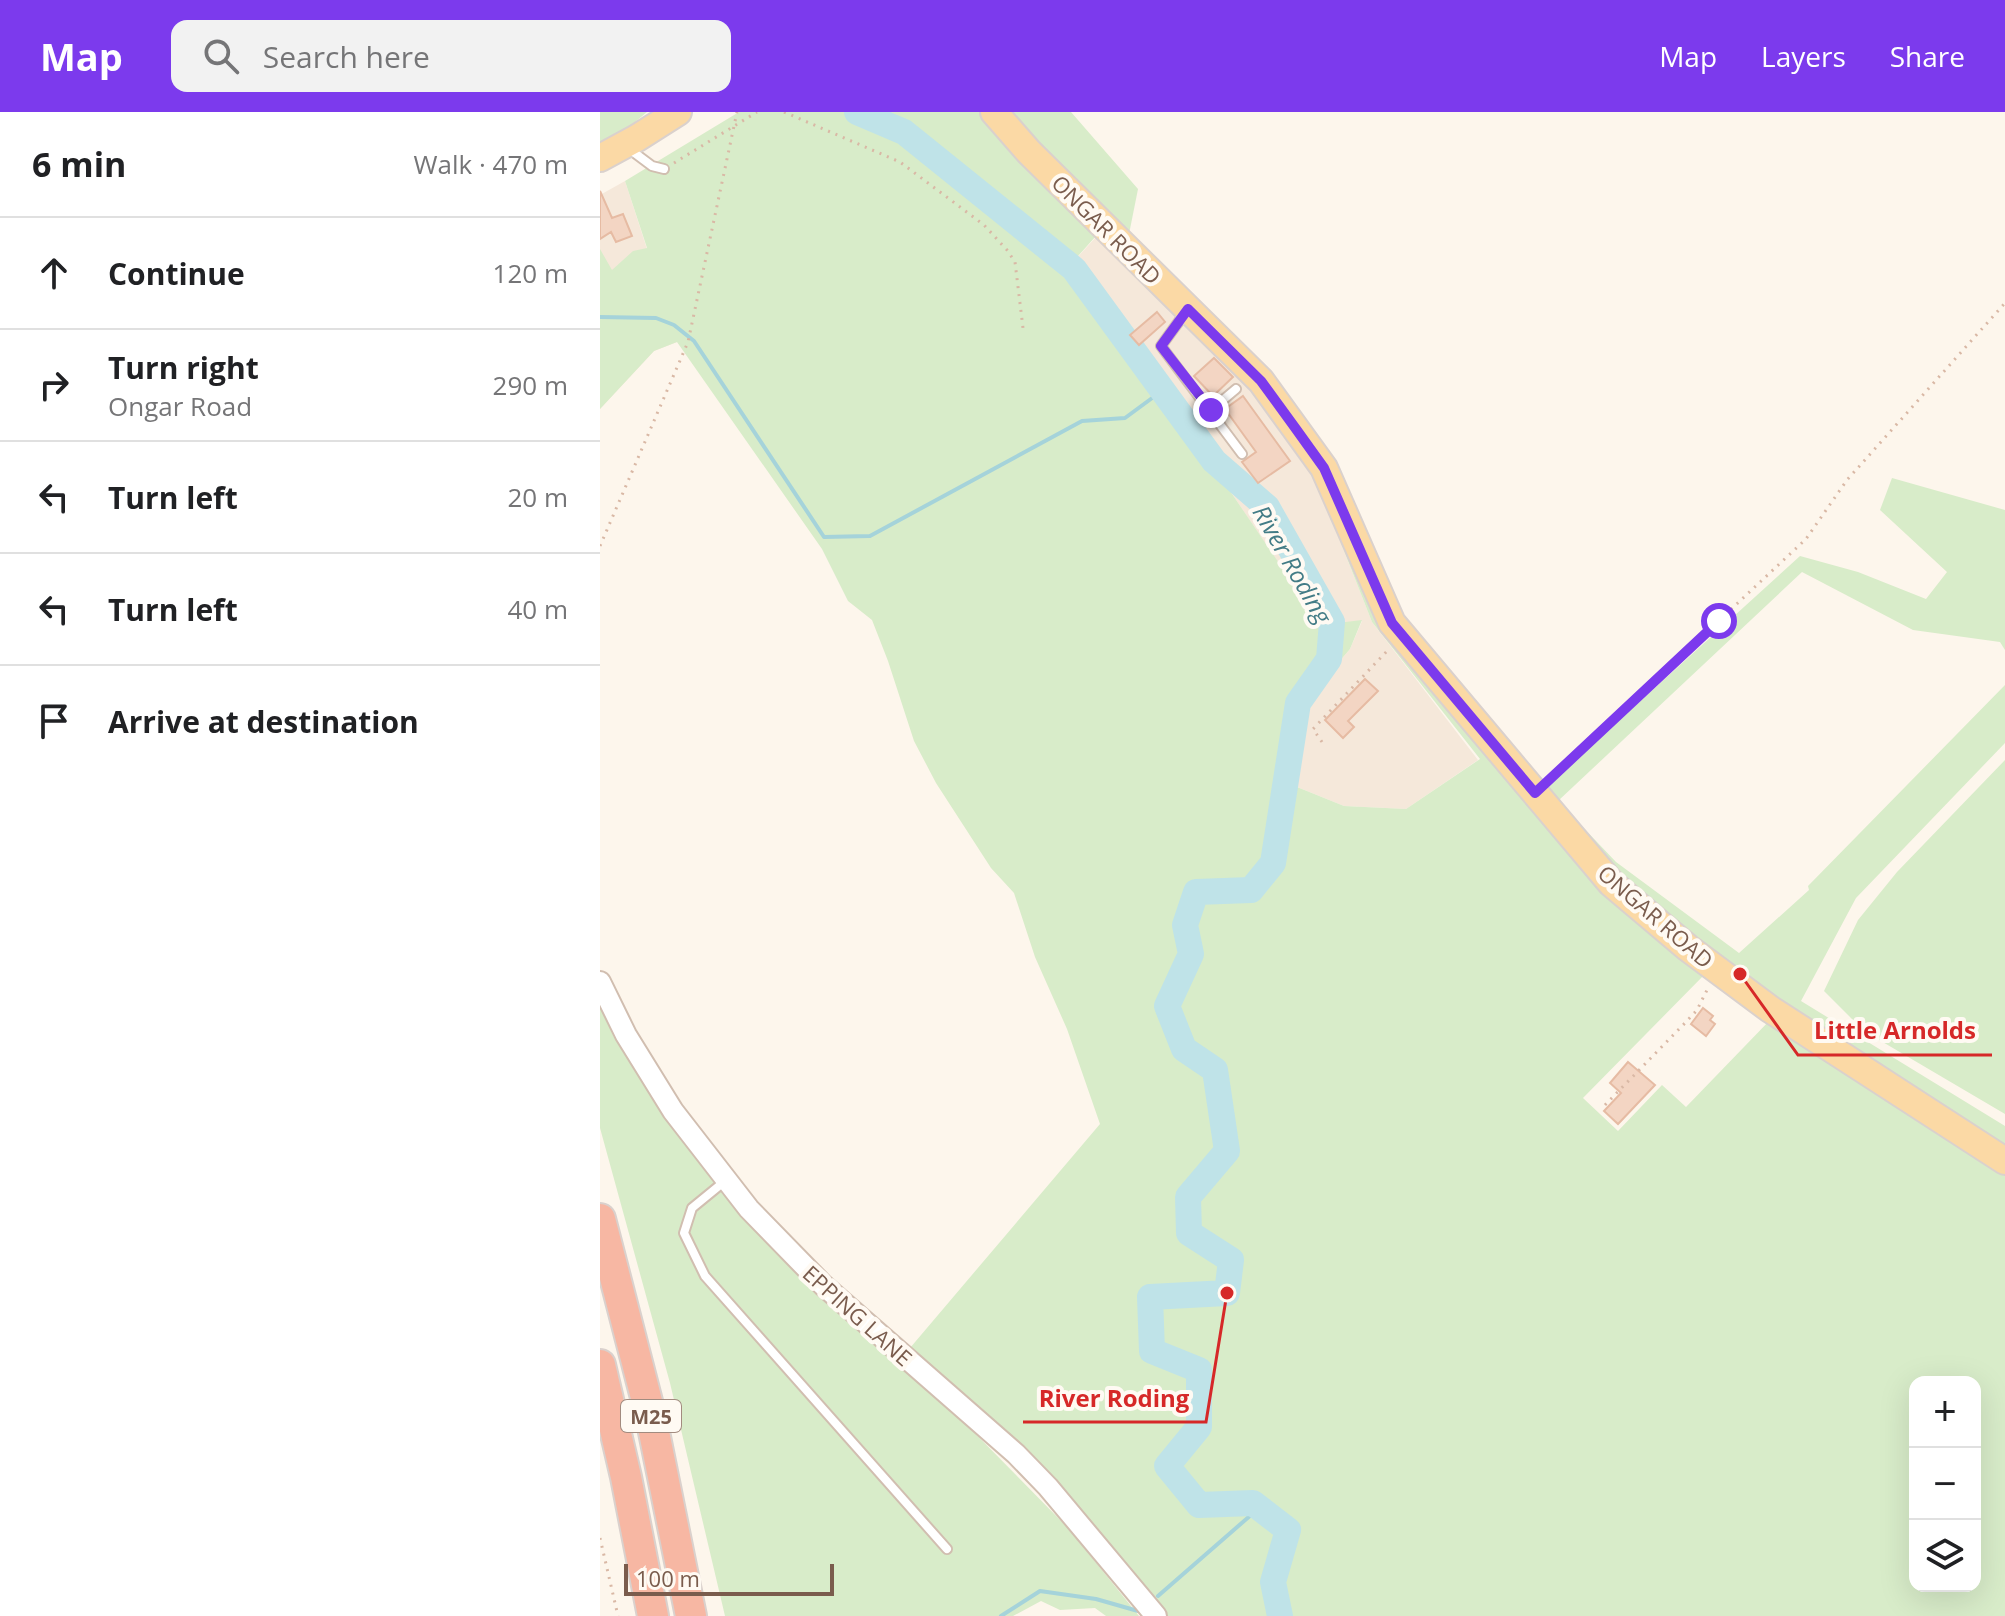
<!DOCTYPE html>
<html lang="en">
<head>
<meta charset="utf-8">
<style>
  :root { --surface:#fff; --page:#f2f2f2; --text:#202124; --muted:#757577; --line:#e0e0e0; --accent:#7c3aed }
  body { margin:0; font-family:"Open Sans",sans-serif; background:var(--page); color:var(--text) }
  .controls { position:absolute; right:24px; bottom:24px; display:grid; overflow:hidden; border-radius:16px; box-shadow:0 8px 32px #0002 }
  .controls button { width:72px; height:72px; display:grid; place-items:center; padding:0; border:0; border-bottom:2px solid var(--line); background:var(--surface); color:var(--text); font:40px sans-serif }
  .scale { position:absolute; left:24px; bottom:20px; width:210px; box-sizing:border-box; padding-left:8px; border:4px solid #7a5c4d; border-top:0; font-size:22px; line-height:28px; white-space:nowrap; color:#7a5c4d; -webkit-text-stroke:6px #fffaf3; paint-order:stroke }
  .stop { position:absolute; width:24px; height:24px; margin:-18px; border:6px solid #7c3aed; border-radius:50%; background:#fff }
  .stop.end { background:#7c3aed; border-color:#fff; box-shadow:0 2px 8px #0008 }
  .list { margin:0; padding:0; list-style:none }
  h2 { display:flex; justify-content:space-between; align-items:center; height:104px; margin:0; padding:0 32px; font-size:34px }
  h2 small { font-size:26px; font-weight:400; color:var(--muted) }
  .list li { display:grid; grid-template-columns:52px 1fr auto; gap:24px; align-items:center; box-sizing:border-box; height:112px; padding:0 32px; border-top:2px solid var(--line) }
  .list b { display:block; font-size:30px; white-space:nowrap }
  .list p { margin:0; font-size:26px; white-space:nowrap; color:var(--muted) }
  .list em { font-size:26px; font-style:normal; color:var(--muted) }
  .icon { flex:none; width:44px; height:44px; fill:none; stroke:currentColor; stroke-width:2; stroke-linecap:round; stroke-linejoin:round }
  .map { position:relative; flex:none; width:1405px; height:1504px; overflow:hidden }
  header { display:flex; align-items:center; gap:48px; box-sizing:border-box; height:112px; padding:0 40px; background:var(--accent); color:#fff }
  header strong { font-size:38px }
  nav { display:flex; gap:44px; margin-inline-start:auto; font-size:28px }
  .search { width:560px; height:72px; background:var(--page); display:flex; align-items:center; gap:20px; box-sizing:border-box; padding:0 28px; border-radius:16px; color:var(--muted); font-size:30px }
  main { display:flex }
  aside { flex:1; background:var(--surface) }
  .map>svg:first-child { display:block }
</style>
</head>
<body>
<header>
<strong>Map</strong>
<div class="search"><svg class="icon" aria-label="search" viewBox="0 0 24 24"><circle cx="10" cy="10" r="6"/><path d="M15 15l6 6"/></svg>Search here</div>
<nav><a>Map</a><a>Layers</a><a>Share</a></nav>
</header>
<main>
<aside>
<h2>6 min<small>Walk · 470 m</small></h2>
<ul class="list">
<li><svg class="icon" aria-label="ahead" viewBox="0 0 24 24"><path d="M12 20V5M6 11l6-6 6 6"/></svg><div><b>Continue</b></div><em>120 m</em></li>
<li><svg class="icon" aria-label="right" viewBox="0 0 24 24"><path d="M7 20v-9h11M14 6l5 5-5 5"/></svg><div><b>Turn right</b><p>Ongar Road</p></div><em>290 m</em></li>
<li><svg class="icon" aria-label="left" viewBox="0 0 24 24"><path d="M17 20v-9H6M10 6l-5 5 5 5"/></svg><div><b>Turn left</b></div><em>20 m</em></li>
<li><svg class="icon" aria-label="left" viewBox="0 0 24 24"><path d="M17 20v-9H6M10 6l-5 5 5 5"/></svg><div><b>Turn left</b></div><em>40 m</em></li>
<li><svg class="icon" aria-label="arrive" viewBox="0 0 24 24"><path d="M6 21V4h12l-3 4 3 4H6"/></svg><div><b>Arrive at destination</b></div></li>
</ul>
</aside>
<div class="map">
<svg width="1405" height="1504" viewBox="0 0 1405 1504">
  <rect width="100%" height="100%" fill="#fdf6ec"/>
  <!-- residential -->
  <path fill="#f5e8da" d="M25,69L77,230L54,239L0,297V83Z
    M497,124L653,273L715,365L772,510L878,648L806,697L744,694L697,675L702,593L750,537L762,509L721,514L626,373L505,211L462,162Z"/>
  <!-- green -->
  <path fill="#d8ecc9" fill-rule="evenodd" d="M0,0H47L17,25L0,32Z
    M139,0H471L538,77L528,127L664,262L798,507L943,680L947,674L1200,444L1258,460L1326,487L1347,460L1280,398L1292,366L1405,398V538L1400,530L1313,518L1202,460L958,689L1016,750L1139,841L1209,778L1208,774L1405,573V631L1256,786L1201,889L1405,1014V1504H565L462,1382L310,1236L500,1012L467,917L435,845L414,781L391,756L336,671L314,629L288,549L272,508L248,489L222,437L77,230L54,239L0,297V137L12,158L33,139L47,136L25,69ZM496,124L653,273L715,365L772,510L880,647L806,697L744,694L697,675L702,593L750,537L762,508L721,513L626,373L505,211L462,162ZM1108,859L1172,906L1086,995L1062,973L1018,1019L983,986ZM1315,1270H1375V1474H1315Z
    M1405,648V1002L1264,919L1224,879L1258,808L1297,760Z
    M0,894L14,925L103,1056L135,1096L219,1179L355,1301L468,1416L539,1504H506L495,1496L460,1498L441,1489L413,1504H125L70,1271L0,1016Z"/>
  <g fill="none" stroke-linecap="round" stroke-linejoin="round">
    <!-- stream -->
    <path stroke="#a5d3da" stroke-width="4" d="M0,205L56,206L74,213L94,229L224,425L270,424L482,309L525,306L563,278
      M558,1484L659,1396
      M401,1504L440,1479L496,1487L538,1499"/>
    <!-- river -->
    <path stroke="#bfe3e8" stroke-width="26" d="M257,0L304,20L474,157L614,349L667,395L732,510L729,547L698,591L673,751L651,778L596,780L585,813L591,842L567,894L584,937L615,958L627,1039L588,1085L589,1121L631,1148L627,1181L550,1185L552,1239L599,1258V1315L567,1354L599,1393L653,1391L688,1418L673,1470L680,1504"/>
  </g>
  <!-- building -->
  <path fill="#f3d5c3" stroke="#e6bba3" stroke-width="2" d="M0,79L12,106L23,102L32,124L16,130L11,120L0,127Z
    M557,200L565,210L539,233L530,223Z
    M614,246L633,265L613,284L594,264Z
    M643,284L690,349L658,371L642,350L656,340L625,297Z
    M765,567L778,579L748,609L754,615L743,626L725,608Z
    M1103,896L1113,904L1110,908L1115,912L1106,924L1091,912Z
    M1028,950L1055,973L1018,1012L1004,999L1021,981L1010,971Z"/>
  <g fill="none" stroke-linecap="round" stroke-linejoin="round">
    <!-- service casing -->
    <g stroke="#d1beb0" stroke-width="12">
      <path id="service" d="M28,36L52,54L64,57
        M585,201L561,234L642,342
        M611,298L636,277
        M125,1069L92,1096L84,1121L105,1164L347,1437"/>
    </g>
    <!-- tertiary casing -->
    <g stroke="#d1beb0" stroke-width="24">
      <path id="tertiary" d="M0,870L26,923L73,999L149,1097L223,1173L416,1342L448,1375L556,1504"/>
    </g>
    <!-- primary casing -->
    <g stroke="#dad1cd" stroke-width="30">
      <path id="primary" d="M394,0L429,40L661,269L724,356L792,511L1011,771L1088,836L1170,897L1405,1049
        M0,46L37,26L78,0"/>
    </g>
    <!-- motorway casing -->
    <g stroke="#dad1cd" stroke-width="34">
      <path id="motorway" d="M0,1107L51,1305L91,1504
        M0,1253L26,1365L53,1504"/>
    </g>
    <!-- path -->
    <path stroke="#d9b8a5" stroke-width="3" stroke-dasharray="2 6" stroke-linecap="butt" d="M184,0L300,50L384,113L407,138L415,150L423,216
      M74,51L157,0
      M0,434L88,230L137,0
      M722,630L713,617L788,538
      M950,667L1206,427L1247,368L1405,191
      M1005,993L1085,911L1097,898L1108,876
      M0,1426L18,1504"/>
    <!-- service -->
    <use href="#service" stroke="#fff" stroke-width="8"/>
    <!-- tertiary -->
    <use href="#tertiary" stroke="#fff" stroke-width="20"/>
    <!-- primary -->
    <use href="#primary" stroke="#fbd9a5" stroke-width="26"/>
    <!-- motorway -->
    <use href="#motorway" stroke="#f7b7a3" stroke-width="30"/>
  </g>
  <g fill="none" stroke-linecap="round" stroke-linejoin="round">
    <!-- route -->
    <path stroke="#7c3aed" stroke-width="10" d="M611,298L561,234L588,197L661,269L696,317L724,356L792,511L935,681L1119,509"/>
  </g>
  <g text-anchor="middle" dominant-baseline="central" stroke-width="8" stroke-linejoin="round" paint-order="stroke">
    <!-- shield labels -->
    <rect fill="#fffaf3" stroke="#a28b7f" stroke-width="2" x="21" y="1288" width="60" height="32" rx="6"/>
    <g font-size="20" font-weight="bold" fill="#7a5c4d">
      <text x="51" y="1304">M25</text>
    </g>
    <!-- street labels -->
    <g font-size="22" fill="#7a5c4d" stroke="#fffaf3">
      <text transform="translate(507 117) rotate(45)">ONGAR ROAD</text>
      <text transform="translate(1056 804) rotate(41)">ONGAR ROAD</text>
      <text transform="translate(258 1203) rotate(42)">EPPING LANE</text>
    </g>
    <!-- water labels -->
    <g font-size="24" font-style="italic" fill="#437c86" stroke="#fffaf3">
      <text transform="translate(693 452) rotate(60)">River Roding</text>
    </g>
  </g>
  <!-- callouts -->
  <path fill="none" stroke="#d62828" stroke-width="3" d="M1140 862L1198 943H1392M627 1181L606 1310H423"/>
  <g fill="#d62828" stroke="#fffaf3" stroke-width="3">
    <circle cx="1140" cy="862" r="8"/>
    <circle cx="627" cy="1181" r="8"/>
  </g>
  <g font-size="24" text-anchor="middle" font-weight="bold" fill="#d62828" stroke="#fffaf3" stroke-width="8" stroke-linejoin="round" paint-order="stroke">
    <text x="1295" y="927">Little Arnolds</text>
    <text x="514" y="1295">River Roding</text>
  </g>
</svg>
<div class="controls">
<button>+</button>
<button>−</button>
<button><svg class="icon" aria-label="layers" viewBox="0 0 24 24"><path d="M12 4l9 5-9 5-9-5zM3 14l9 5 9-5"/></svg></button>
</div>
<div class="scale">100 m</div>
<div class="stop" style="left:1119px;top:509px"></div>
<div class="stop end" style="left:611px;top:298px"></div>
</div>
</main>
</body>
</html>
